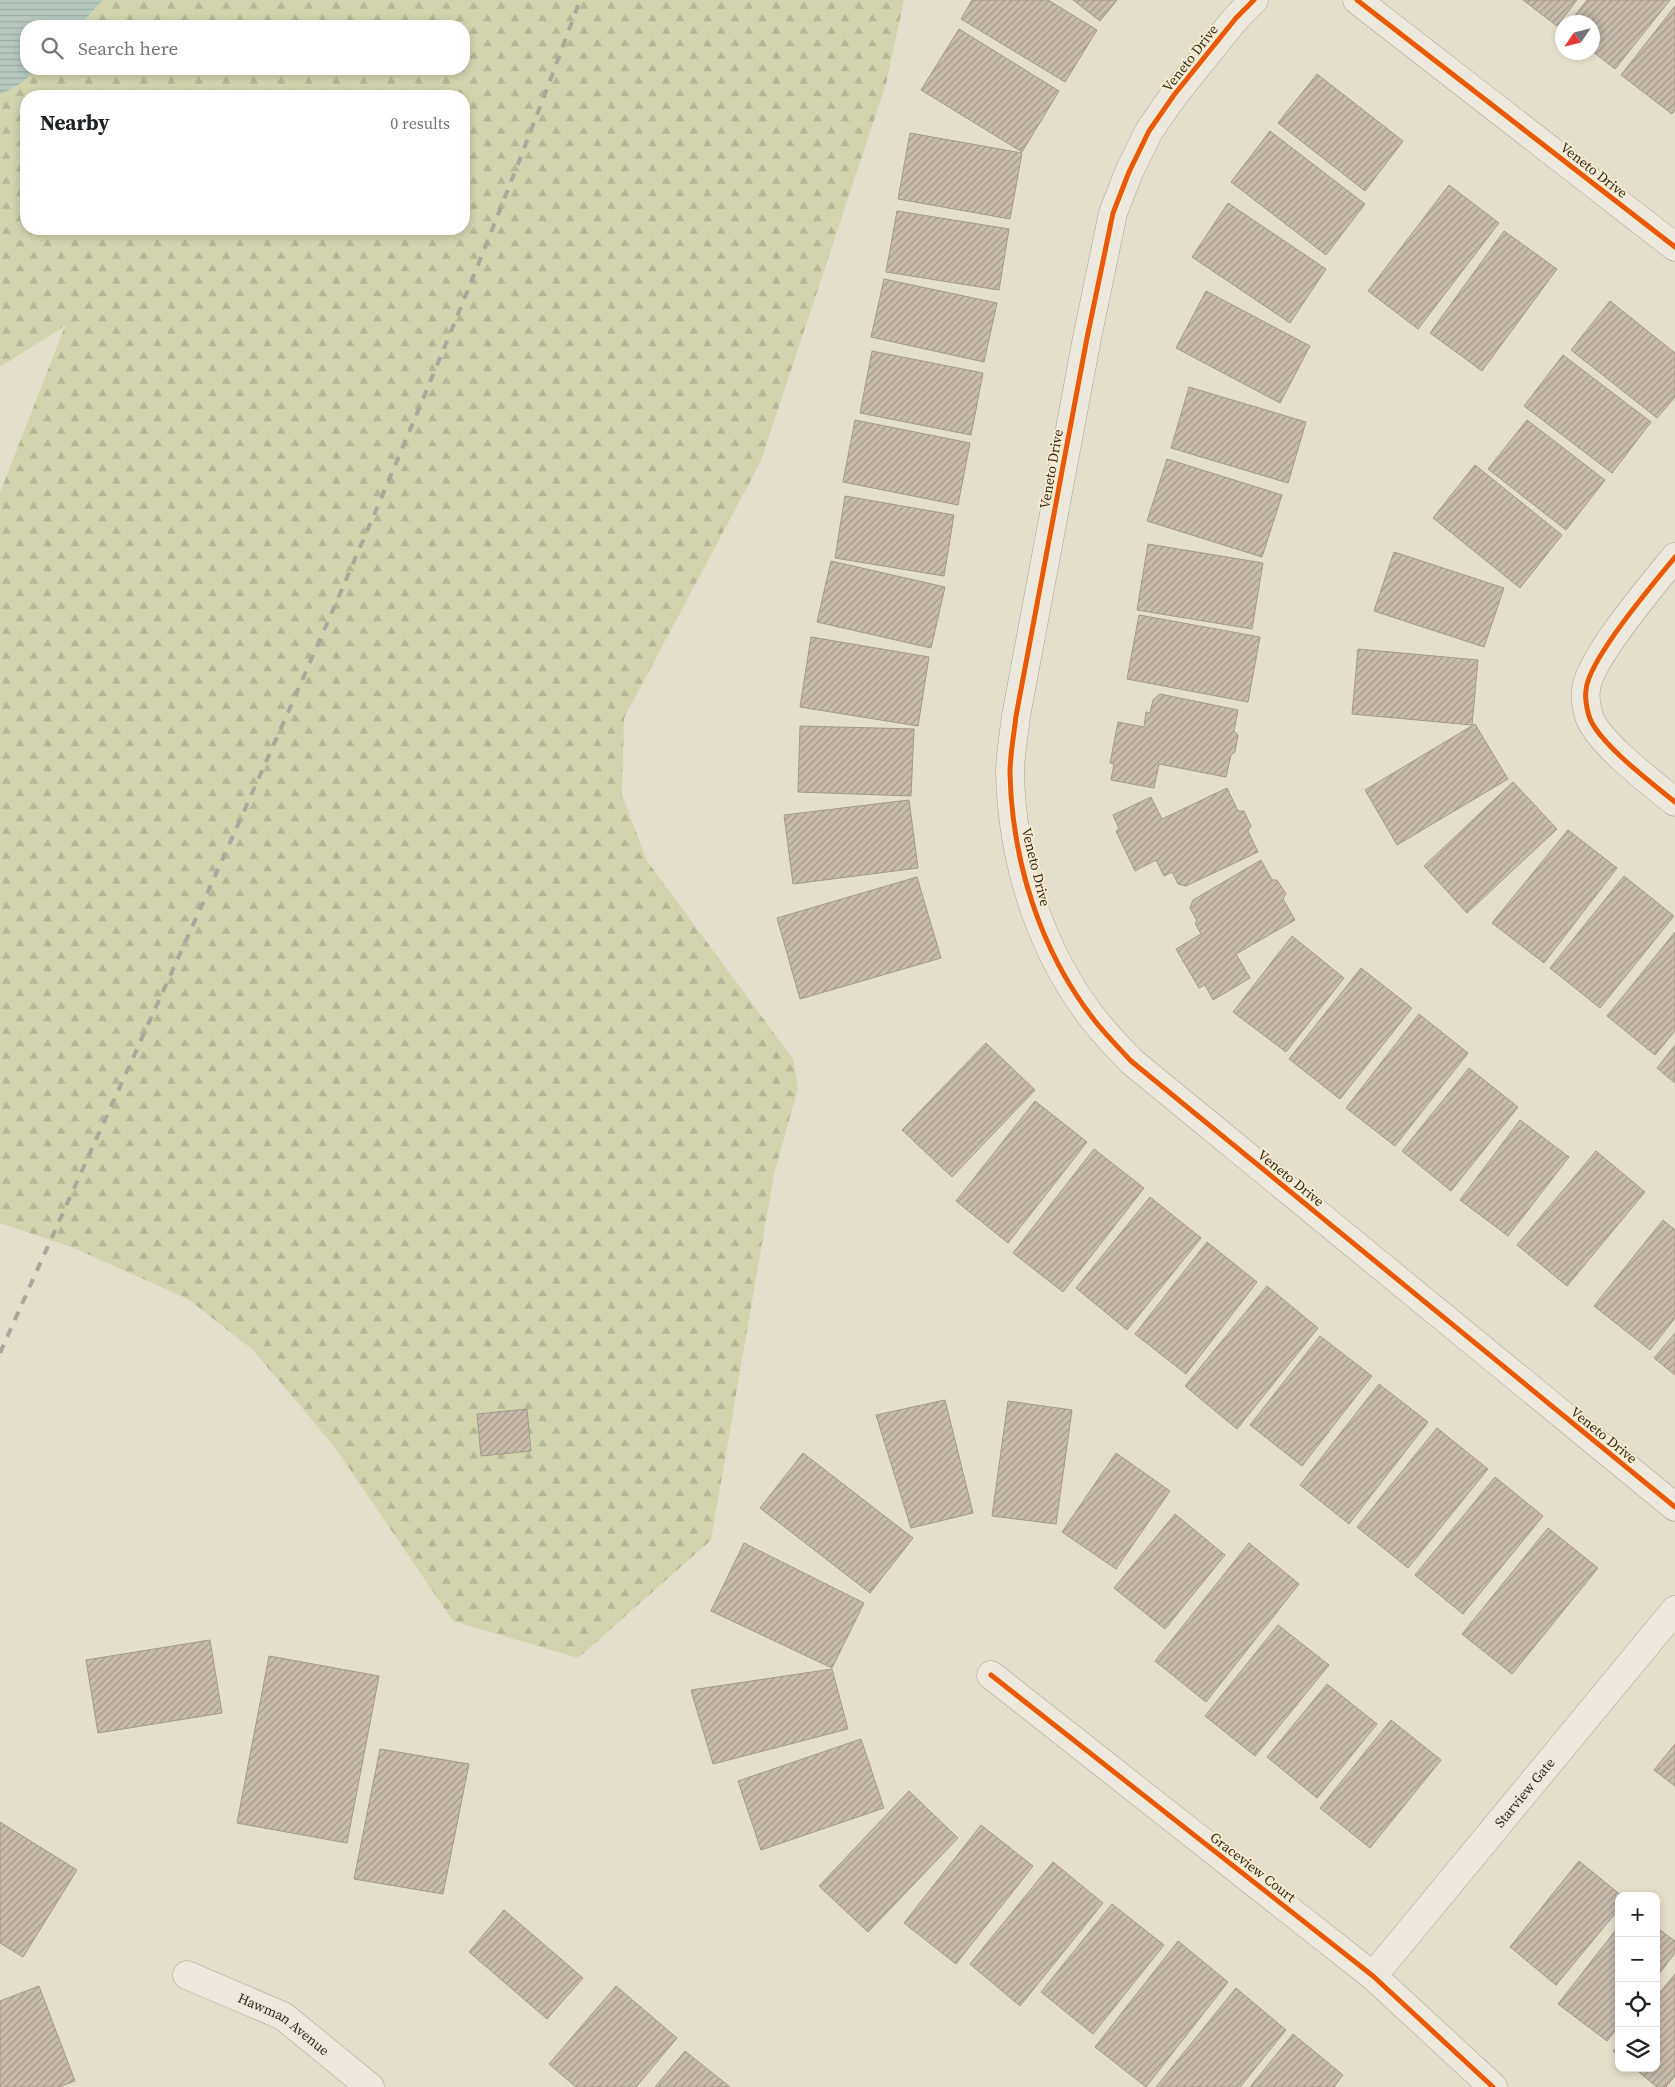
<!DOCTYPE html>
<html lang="en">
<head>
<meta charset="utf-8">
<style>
  :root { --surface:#fff; --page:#f6f6f6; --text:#202124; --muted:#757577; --line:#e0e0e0 }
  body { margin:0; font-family:"Source Serif 4",serif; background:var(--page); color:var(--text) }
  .controls { position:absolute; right:15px; bottom:15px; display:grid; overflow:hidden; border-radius:10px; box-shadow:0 2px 8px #0003 }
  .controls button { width:45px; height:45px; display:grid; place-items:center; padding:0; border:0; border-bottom:1px solid var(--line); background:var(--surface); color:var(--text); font:25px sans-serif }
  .compass { position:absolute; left:1555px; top:15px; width:45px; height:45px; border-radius:50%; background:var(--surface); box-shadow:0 2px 8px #0003; rotate:235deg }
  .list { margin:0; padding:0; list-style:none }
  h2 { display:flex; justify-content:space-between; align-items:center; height:65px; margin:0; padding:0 20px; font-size:21px }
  h2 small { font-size:16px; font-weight:400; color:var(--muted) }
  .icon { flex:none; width:28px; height:28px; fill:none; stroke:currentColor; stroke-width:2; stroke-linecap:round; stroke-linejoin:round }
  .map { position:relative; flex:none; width:1675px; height:2087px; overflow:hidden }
  .search { position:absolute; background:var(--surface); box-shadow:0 2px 8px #0003; left:20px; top:20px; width:450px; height:55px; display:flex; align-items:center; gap:12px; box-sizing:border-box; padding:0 18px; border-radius:20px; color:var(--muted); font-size:19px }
  .panel { position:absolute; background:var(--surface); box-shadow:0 2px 8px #0003; left:20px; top:90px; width:450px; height:145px; border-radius:20px }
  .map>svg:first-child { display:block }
</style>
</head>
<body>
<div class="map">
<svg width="1675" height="2087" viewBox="0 0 1675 2087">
  <defs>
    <pattern id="forest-firs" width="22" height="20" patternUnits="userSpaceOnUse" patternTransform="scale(1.25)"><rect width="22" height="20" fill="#d2d4ae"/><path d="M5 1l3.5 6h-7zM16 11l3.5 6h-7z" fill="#b5b695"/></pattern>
    <pattern id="water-rules" width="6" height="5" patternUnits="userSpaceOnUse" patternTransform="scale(1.25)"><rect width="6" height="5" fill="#b7c9bf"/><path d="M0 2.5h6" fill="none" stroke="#9eada4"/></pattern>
    <pattern id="building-hatch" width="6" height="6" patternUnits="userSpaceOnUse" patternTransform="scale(1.25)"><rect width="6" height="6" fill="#c7bcad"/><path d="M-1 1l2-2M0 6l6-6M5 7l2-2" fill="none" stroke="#a2998c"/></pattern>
  </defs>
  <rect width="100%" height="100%" fill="#e4decc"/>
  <!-- forest -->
  <path fill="url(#forest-firs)" fill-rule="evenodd" d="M103,0H904L886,84L760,463L624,718L622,795L647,861L793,1059L798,1088L774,1174L711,1540L578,1658L453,1621L334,1446L253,1350L188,1299L74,1248L0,1223V493L65,326L0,367V95L23,82L36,69H464V26H79ZM26,96H464V229H26Z"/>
  <!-- water -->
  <path fill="url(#water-rules)" d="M0,0H103L79,26H26V69H36L23,82L0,95Z"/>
  <!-- building -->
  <path fill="url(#building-hatch)" stroke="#a4998b" d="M972,0H1048L1097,30L1065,82L961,19Z
    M1073,0H1117L1100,21Z
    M1523,0H1577L1557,26Z
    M1587,0H1670L1615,69L1592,51V22H1570Z
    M1675,6V110L1672,114L1621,75Z
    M959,29L1059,91L1022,152L921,90Z
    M1317,74L1403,141L1365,191L1278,123Z
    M1270,131L1365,204L1326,255L1231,182Z
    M910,133L1022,153L1010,219L898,199Z
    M1449,185L1499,223L1418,329L1368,291Z
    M1228,203L1326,269L1290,323L1192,257Z
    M897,211L1009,229L999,290L886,272Z
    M1504,231L1557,269L1482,371L1430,333Z
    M884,279L997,303L984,362L871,337Z
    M1206,291L1310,346L1280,403L1176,348Z
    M1610,301L1675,353V397L1657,418L1571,350Z
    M872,351L983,373L971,435L860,413Z
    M1563,355L1651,422L1612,473L1524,406Z
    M1189,387L1306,422L1288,483L1171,448Z
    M855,420L970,443L958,505L843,482Z
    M1527,420L1605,480L1566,530L1488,469Z
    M1167,459L1282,495L1262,557L1147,521Z
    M1475,465L1562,535L1520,588L1433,518Z
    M845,496L954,515L944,576L835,558Z
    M1148,544L1263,563L1252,629L1137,610Z
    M1394,552L1504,588L1484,647L1374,611Z
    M831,561L945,587L931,648L817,622Z
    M1139,615L1260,637L1248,702L1127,679Z
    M811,637L929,657L918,726L800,707Z
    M1358,649L1478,660L1472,725L1352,714Z
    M1160,694L1238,710L1234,731L1238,735L1235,752L1231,755L1226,777L1159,764L1154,788L1111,780L1114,764L1110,763L1118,722L1144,727L1146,712L1150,713L1153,700Z
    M1475,724L1508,779L1397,845L1365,790Z
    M800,726L914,729L911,796L798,792Z
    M1513,782L1557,829L1467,913L1424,866Z
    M1227,788L1238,811H1244L1251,826L1248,831L1258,852L1186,886L1178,884L1172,872L1164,876L1156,860L1135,871L1116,831L1119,829L1113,815L1151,797L1162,819Z
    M909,800L918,868L793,884L784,815Z
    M1568,830L1617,868L1544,963L1492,923Z
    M1261,860L1272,880H1277L1286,894L1283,899L1295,920L1236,954L1250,978L1213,1000L1205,985L1199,988L1176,949L1201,934L1195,923L1197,921L1190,908L1193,900Z
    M1624,876L1674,916L1600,1008L1550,968Z
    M917,877L941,958L800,999L777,918Z
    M1675,932V1031L1655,1055L1607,1016Z
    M1292,936L1344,978L1286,1052L1233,1012Z
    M1361,968L1412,1008L1340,1099L1289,1059Z
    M1419,1014L1468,1053L1395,1146L1346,1108Z
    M986,1043L1035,1090L952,1177L902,1130Z
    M1675,1045V1083L1657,1068Z
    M1469,1068L1518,1107L1451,1191L1402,1151Z
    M1035,1101L1087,1142L1008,1243L956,1201Z
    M1520,1120L1569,1157L1508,1236L1460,1200Z
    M1094,1149L1144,1188L1063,1292L1013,1253Z
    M1596,1151L1645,1192L1567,1286L1517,1245Z
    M1150,1197L1201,1238L1127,1330L1076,1288Z
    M1663,1220L1675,1230V1318L1650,1350L1594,1306Z
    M1207,1242L1257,1282L1186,1374L1135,1334Z
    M1267,1286L1318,1328L1237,1429L1185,1386Z
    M1675,1333V1375L1654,1358Z
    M1320,1336L1372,1376L1302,1466L1250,1425Z
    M1379,1384L1428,1422L1349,1524L1300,1485Z
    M945,1400L973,1513L911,1528L876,1415Z
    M1008,1401L1072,1410L1056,1524L992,1516Z
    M527,1409L531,1451L481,1456L477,1414Z
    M1437,1428L1488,1469L1408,1568L1357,1527Z
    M803,1453L913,1538L870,1593L760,1508Z
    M1116,1453L1170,1491L1116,1569L1062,1532Z
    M1495,1477L1543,1516L1463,1614L1415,1575Z
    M1175,1514L1225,1555L1165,1629L1114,1588Z
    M1548,1528L1598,1568L1512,1674L1462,1634Z
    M744,1543L864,1603L832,1668L711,1611Z
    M1249,1543L1299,1584L1206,1702L1155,1661Z
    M1278,1625L1329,1665L1255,1756L1205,1716Z
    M210,1640L222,1713L98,1733L86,1660Z
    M269,1656L379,1676L347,1843L237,1823Z
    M832,1669L848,1729L713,1764L691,1690Z
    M1327,1684L1377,1724L1317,1798L1267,1757Z
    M1391,1720L1441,1760L1370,1848L1320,1808Z
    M861,1739L884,1808L761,1850L738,1781Z
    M1675,1744V1786L1654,1770Z
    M380,1749L469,1764L443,1894L354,1879Z
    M909,1791L958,1838L868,1932L819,1886Z
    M0,1822L77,1870L23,1957L0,1943Z
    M981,1825L1033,1866L956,1964L904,1923Z
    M1579,1861L1622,1896H1619V1909L1556,1985L1510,1947Z
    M1053,1862L1103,1903L1020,2006L970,1964Z
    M1112,1904L1164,1945L1093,2034L1041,1992Z
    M504,1910L583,1978L547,2019L469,1952Z
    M1619,1926V2026L1607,2041L1558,2004Z
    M1656,1927L1675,1941V1953L1656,1978Z
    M1178,1941L1228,1982L1146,2087L1095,2047Z
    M1675,1974V2076L1666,2087H1657L1634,2068H1656V1997Z
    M39,1986L75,2081L59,2087H0V2001Z
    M616,1986L677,2038L636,2087H576L549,2064Z
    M1236,1988L1286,2030L1240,2087H1156Z
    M1293,2034L1343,2075L1334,2087H1250Z
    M1619,2044V2056L1613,2051Z
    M685,2051L730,2087H655Z"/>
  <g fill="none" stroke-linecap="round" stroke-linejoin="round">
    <!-- minor casing -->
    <g stroke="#a9a395" stroke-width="29">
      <g id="minor">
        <path d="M1254,0L1236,18L1174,95L1149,131L1129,172L1113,213L1087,338L1016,716C1014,735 1010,754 1010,773C1012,861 1040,951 1095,1021C1106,1035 1119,1048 1131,1061L1675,1507"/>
        <path d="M1357,0L1675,247"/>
        <path d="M1675,557C1654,583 1588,660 1586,690C1585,697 1587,709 1589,716C1597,742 1653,784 1675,802"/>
        <path d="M991,1675L1373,1976L1493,2087"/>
        <path id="s1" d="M187,1975L283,2016L370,2087"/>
        <path id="s2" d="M1373,1976L1675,1610"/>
      </g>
    </g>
    <!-- minor -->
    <use href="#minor" stroke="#ece8de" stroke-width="28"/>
    <!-- rail -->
    <path stroke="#aba79d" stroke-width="4" stroke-dasharray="9 9" stroke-linecap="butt" d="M0,1353C200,905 411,461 580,0"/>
    <!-- cycleway casing -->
    <g stroke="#f5ecd1" stroke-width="8">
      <path id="cycleway" d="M1254,0L1236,18L1174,95L1149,131L1129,172L1113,213L1087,338L1016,716C1014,735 1010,754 1010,773C1012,861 1040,951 1095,1021C1106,1035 1119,1048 1131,1061L1675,1507
        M1357,0L1675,247
        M1675,557C1654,583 1588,660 1586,690C1585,697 1587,709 1589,716C1597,742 1653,784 1675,802
        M991,1675L1373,1976L1493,2087"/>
    </g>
    <!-- cycleway -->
    <use href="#cycleway" stroke="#e8590c" stroke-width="5"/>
  </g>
  <g text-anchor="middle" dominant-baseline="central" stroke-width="4" stroke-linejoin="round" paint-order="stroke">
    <!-- street labels -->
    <g font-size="14" fill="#372b1d" stroke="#f5ecd1">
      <text transform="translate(1190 58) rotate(-52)">Veneto Drive</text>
      <text transform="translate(1594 170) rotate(38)">Veneto Drive</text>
      <text transform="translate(1051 469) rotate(-80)">Veneto Drive</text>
      <text transform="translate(1036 867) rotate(76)">Veneto Drive</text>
      <text transform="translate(1291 1178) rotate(39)">Veneto Drive</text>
      <text transform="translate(1604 1435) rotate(39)">Veneto Drive</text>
      <text stroke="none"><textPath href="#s2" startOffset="238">Starview Gate</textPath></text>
      <text transform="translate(1253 1867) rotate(38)">Graceview Court</text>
      <text stroke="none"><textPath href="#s1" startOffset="109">Hawman Avenue</textPath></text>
    </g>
  </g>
</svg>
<div class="controls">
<button>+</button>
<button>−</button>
<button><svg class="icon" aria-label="locate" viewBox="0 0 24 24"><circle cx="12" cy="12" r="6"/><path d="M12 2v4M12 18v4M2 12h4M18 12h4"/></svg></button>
<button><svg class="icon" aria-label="layers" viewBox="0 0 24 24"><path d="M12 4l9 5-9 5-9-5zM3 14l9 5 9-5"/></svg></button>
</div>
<svg class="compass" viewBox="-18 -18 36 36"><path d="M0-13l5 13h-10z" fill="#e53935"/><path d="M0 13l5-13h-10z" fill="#757577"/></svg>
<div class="search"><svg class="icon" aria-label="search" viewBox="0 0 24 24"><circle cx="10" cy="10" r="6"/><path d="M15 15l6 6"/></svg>Search here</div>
<section class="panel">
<h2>Nearby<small>0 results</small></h2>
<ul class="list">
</ul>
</section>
</div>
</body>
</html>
